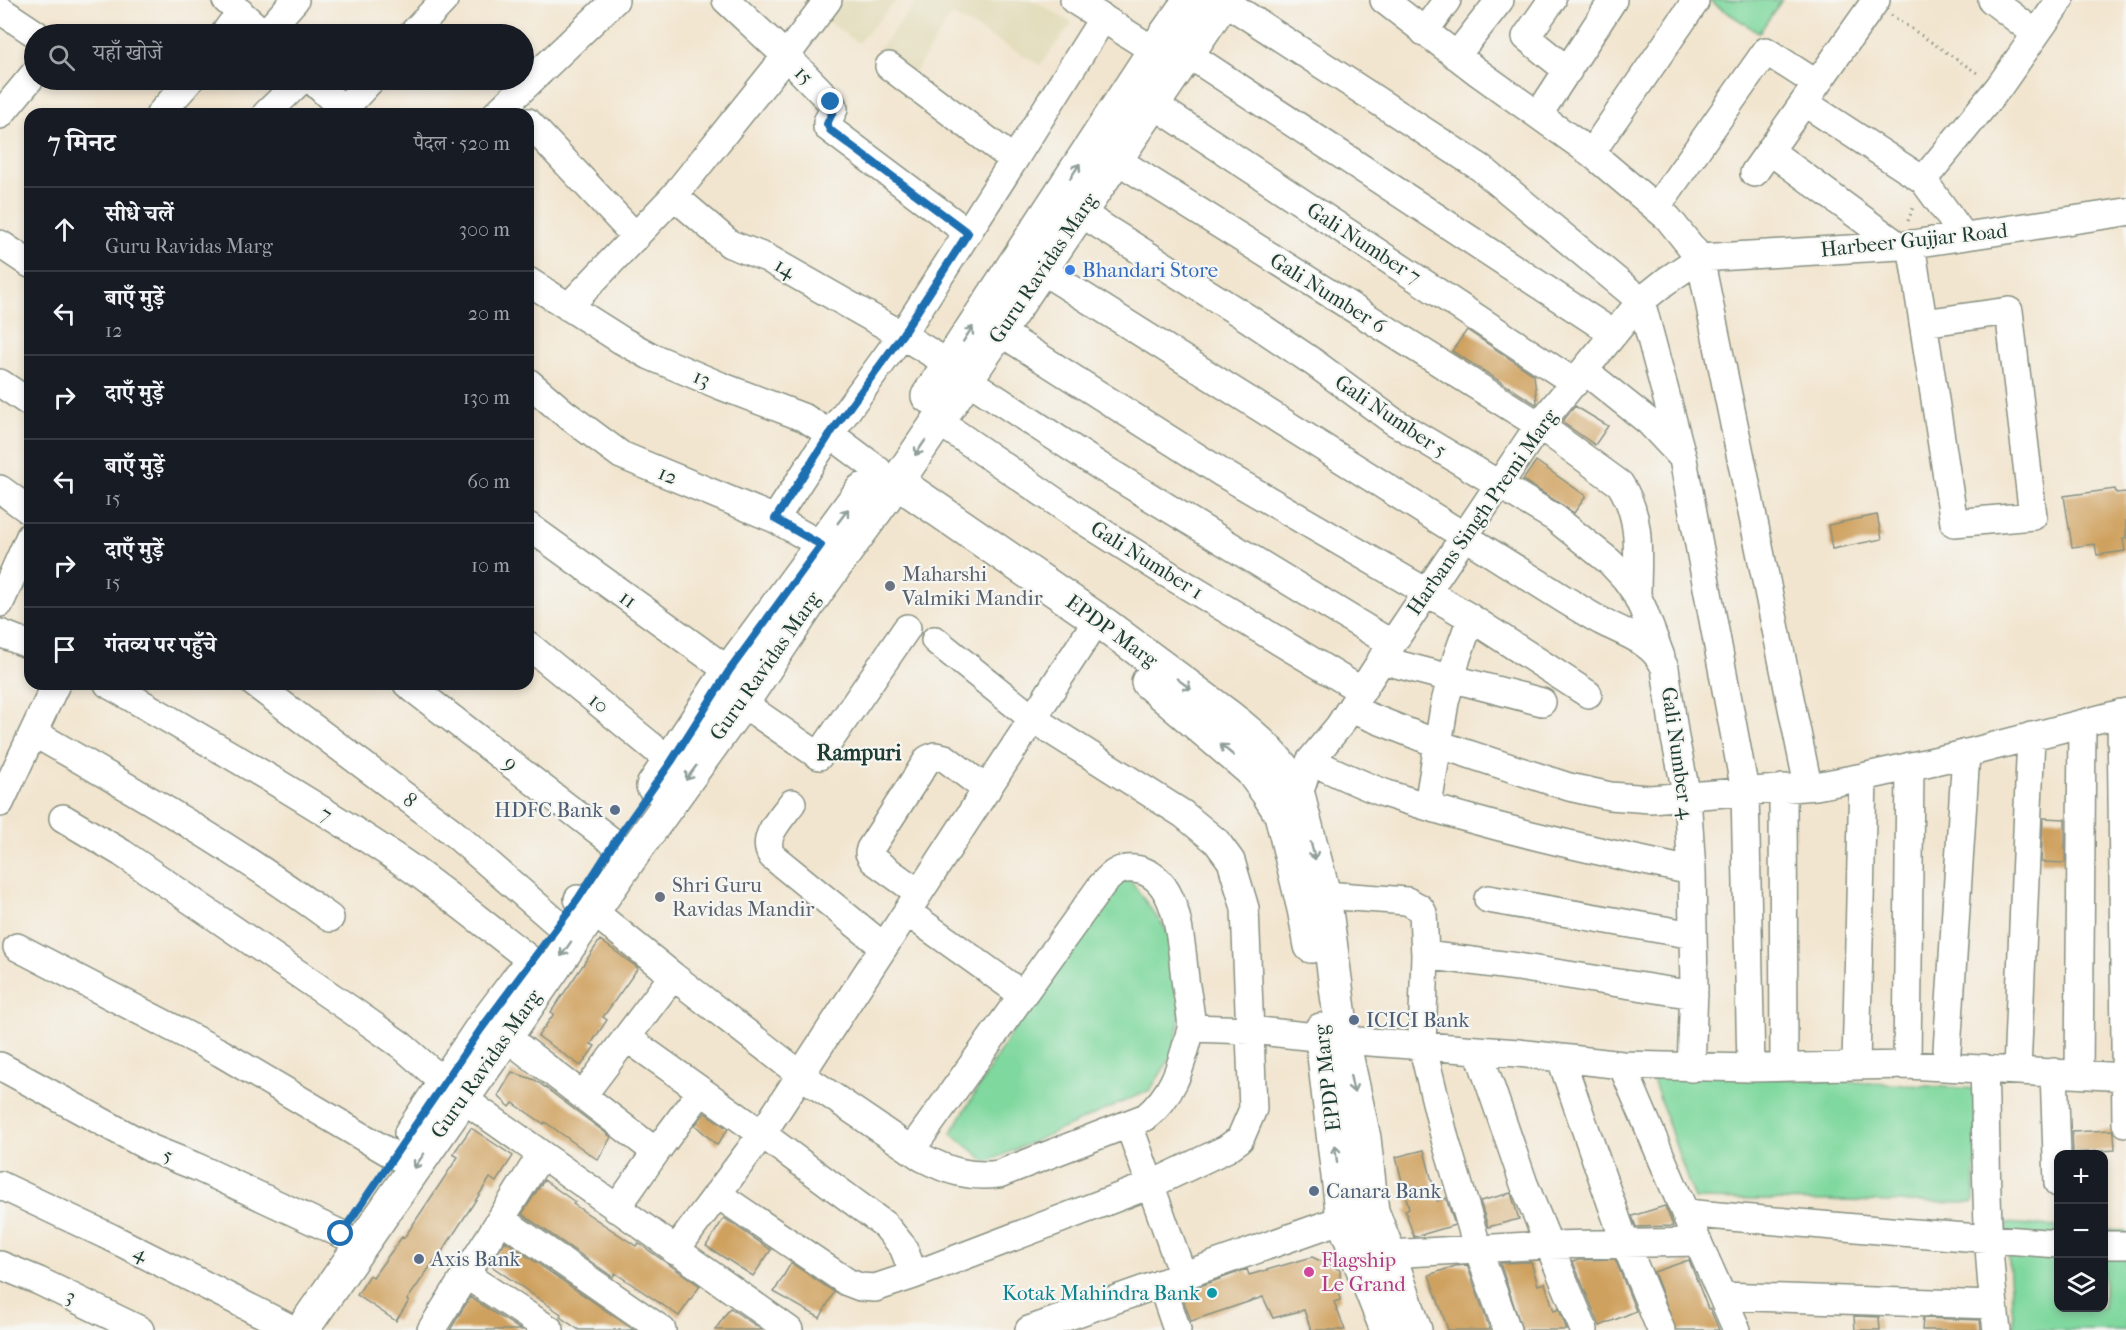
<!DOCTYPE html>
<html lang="hi">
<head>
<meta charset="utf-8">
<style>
  :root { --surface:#171b24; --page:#242831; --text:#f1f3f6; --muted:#9ea1a6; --line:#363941 }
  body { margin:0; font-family:"IM FELL French Canon","Noto Serif Devanagari",serif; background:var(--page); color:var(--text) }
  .controls { position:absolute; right:18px; bottom:18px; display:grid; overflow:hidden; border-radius:12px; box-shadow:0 3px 9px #0003 }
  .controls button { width:54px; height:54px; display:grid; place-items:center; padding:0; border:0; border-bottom:2px solid var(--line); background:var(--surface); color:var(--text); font:30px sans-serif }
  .stop { position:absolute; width:18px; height:18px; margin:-14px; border:4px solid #1f6fb2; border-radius:50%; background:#fff }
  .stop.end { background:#1f6fb2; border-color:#fff; box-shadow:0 2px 6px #0008 }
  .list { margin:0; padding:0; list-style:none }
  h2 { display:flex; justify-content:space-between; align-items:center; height:78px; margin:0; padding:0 24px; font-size:26px }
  h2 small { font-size:20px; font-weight:400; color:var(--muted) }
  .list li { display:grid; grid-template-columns:39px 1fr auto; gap:18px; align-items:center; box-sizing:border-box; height:84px; padding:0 24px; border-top:2px solid var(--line) }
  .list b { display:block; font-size:22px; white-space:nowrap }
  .list p { margin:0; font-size:20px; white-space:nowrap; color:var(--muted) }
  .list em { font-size:20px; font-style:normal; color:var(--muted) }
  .icon { flex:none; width:33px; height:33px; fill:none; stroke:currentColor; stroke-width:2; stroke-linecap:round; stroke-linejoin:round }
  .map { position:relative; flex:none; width:2126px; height:1330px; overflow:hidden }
  .search { position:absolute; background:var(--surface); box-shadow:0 3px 9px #0003; left:24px; top:24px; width:510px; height:66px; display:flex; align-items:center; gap:15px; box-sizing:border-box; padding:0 21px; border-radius:33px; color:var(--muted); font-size:22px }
  .panel { position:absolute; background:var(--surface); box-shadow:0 3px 9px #0003; left:24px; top:108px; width:510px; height:582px; border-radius:18px }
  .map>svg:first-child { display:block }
</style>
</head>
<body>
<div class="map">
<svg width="2126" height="1330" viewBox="0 0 2126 1330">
  <rect width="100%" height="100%" fill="#f6f6f2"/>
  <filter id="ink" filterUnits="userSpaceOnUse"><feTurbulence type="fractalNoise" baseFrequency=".0167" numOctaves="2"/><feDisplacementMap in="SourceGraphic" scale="12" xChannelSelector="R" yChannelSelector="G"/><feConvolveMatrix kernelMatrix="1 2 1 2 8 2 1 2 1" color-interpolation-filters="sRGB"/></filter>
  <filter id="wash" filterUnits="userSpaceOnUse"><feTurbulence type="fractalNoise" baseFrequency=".008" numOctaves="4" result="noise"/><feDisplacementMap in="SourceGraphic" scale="24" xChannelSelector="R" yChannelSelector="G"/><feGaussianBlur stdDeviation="1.35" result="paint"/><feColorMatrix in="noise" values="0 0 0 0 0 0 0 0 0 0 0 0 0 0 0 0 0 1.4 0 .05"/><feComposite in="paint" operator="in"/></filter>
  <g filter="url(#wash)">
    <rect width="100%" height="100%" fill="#f2e5cf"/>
    <!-- built -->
    <path fill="#e2dcba" d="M835,0H897L858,43L821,17Z
      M918,0H1033L1072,23L1040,65L952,15L911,78L878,50Z"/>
    <!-- green -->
    <path fill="#7fd89e" stroke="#4f8a69" stroke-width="1.5" d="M1708,0H1782L1759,33Z
      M1123,870L1169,934L1184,986L1175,1051L1150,1090L987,1162L951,1133L1045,977Z
      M1646,1059L1765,1077L1978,1089L1974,1203L1694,1199Z
      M2006,1223L2058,1227V1308H2104V1230L2126,1231V1330H2014Z"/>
    <g id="blocks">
      <!-- building -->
      <path fill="#cfa15f" d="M1467,330L1534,375L1537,402L1536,404L1452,351Z
        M1575,406L1608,426L1595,445L1562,422Z
        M1536,461L1586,496L1574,513L1523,480Z
        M2115,489L2116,493L2126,492V538L2123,539L2125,551L2097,555L2095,544L2072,547L2064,496Z
        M1877,515L1882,539L1832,549L1828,525Z
        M2043,818L2065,819V863L2041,862Z
        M600,940L638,968L603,1017L607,1020L591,1044L595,1046L581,1066L538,1036L554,1014L551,1012Z
        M512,1072L535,1080L611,1137L598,1160L545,1122L544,1124L513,1103L510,1107L498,1096Z
        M705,1113L728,1129L717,1145L695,1125Z
        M471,1128L513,1156L496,1182L490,1178L440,1255L439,1254L407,1300L409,1301L396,1321L357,1295L370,1275L373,1277L402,1237L404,1238L458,1157L453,1154Z
        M2112,1130L2114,1133L2115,1150L2073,1153L2072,1132Z
        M1424,1150L1437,1201L1446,1198L1455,1225L1414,1237L1405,1210L1409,1209L1396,1157Z
        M544,1180L575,1202L573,1204L636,1246L638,1243L700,1286L679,1316L615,1273L613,1277L522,1214Z
        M1511,1193L1519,1219L1488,1227L1480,1201Z
        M1665,1206L1673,1226L1636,1227L1632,1216Z
        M724,1218L771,1250L753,1276L706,1246Z
        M505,1241L634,1330H579L560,1317L561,1314L490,1265Z
        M1312,1257L1340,1270V1300L1334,1302L1345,1330H1311L1304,1310L1273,1318L1263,1297L1191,1321L1181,1293L1247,1269L1249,1275Z
        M1615,1259L1636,1311L1600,1326L1573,1262L1578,1260Z
        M1689,1260L1708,1309H1710L1719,1330H1676L1654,1272Z
        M1531,1262L1538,1285L1545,1283L1554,1311L1559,1309L1567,1330H1522L1500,1263Z
        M791,1263L834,1292L820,1318L774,1292Z
        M1467,1265L1490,1330H1448L1429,1275L1455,1266Z
        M470,1297L496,1314L521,1330H450Z
        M730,1308L762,1330H715Z
        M1854,1316L1879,1317L1880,1330H1855Z
        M1923,1318L1980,1320L1981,1330H1922Z"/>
    </g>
  </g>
  <g filter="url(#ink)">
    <use href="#blocks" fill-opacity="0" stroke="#889182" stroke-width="1.5"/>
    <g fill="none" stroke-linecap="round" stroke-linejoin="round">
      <!-- minor casing -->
      <g stroke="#889182" stroke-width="30">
        <path id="minor" d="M226,0L264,34
          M828,0L786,56L831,102L834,109L827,122V127L968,233
          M1074,0L1172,62
          M1384,0L1479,73L1591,153L1668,218L1700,258L1808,786
          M1552,0L1526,37L1568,71
          M1992,0L2036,34
          M1224,1L1481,168L1641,301L1683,459L1745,791L1751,1068
          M0,10L36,34
          M1424,32L1447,0
          M224,34L240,12
          M265,34L295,0
          M412,34L444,0
          M1188,54L1614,334
          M1456,56L1500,0
          M889,66L1014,160
          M312,80L348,114
          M1805,103L1923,180L1964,236
          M1153,104L1575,383
          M343,110L371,80
          M160,114L190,80
          M266,114L301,80
          M496,114L615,0
          M1539,114L1613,0
          M0,115L34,74
          M528,122L636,237
          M1770,151L1899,246
          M1591,153L1695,2
          M1117,160L1539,425L1620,484C1643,519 1637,557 1637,596
          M1754,173L1876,0
          M1923,180L1999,87L2060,0
          M674,196L730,244L767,258L786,269L902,335L949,364
          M1656,208L1766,51L1817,84
          M1079,212L1249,319L1313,362L1393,421L1555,518L1610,562L1625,578L1635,592L1643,609L1661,657
          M0,244L30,264
          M1911,244L1954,523L2033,516L2009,311L1923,323
          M1040,269L1567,601C1579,608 1591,616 1603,622C1627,634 1654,642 1665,668L1675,738L1687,797L1692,871L1694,989L1691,1068
          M528,281L621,340L650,356L721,386L805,418L830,434L878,470
          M568,307L674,196L786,56L726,0
          M1000,332L1222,473L1471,618L1588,694
          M1585,371L1649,422L1680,455
          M966,379L1101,467L1392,644
          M528,382L563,412L621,455L775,519L821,545
          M0,383L30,403
          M938,421L1078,517L1171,576L1362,691
          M0,489L30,511
          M775,519L830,434L902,335L1014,160L1103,18
          M528,526L729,671
          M0,603L30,536
          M0,633L30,645
          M528,645L671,762
          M1381,660L1542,702
          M108,684C208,742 309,799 405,864C448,894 490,929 532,961
          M255,684L450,830L558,924
          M407,684L614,843
          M742,703L819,756L907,628
          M1350,709L1438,744L1569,787L1610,796L1650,799L1816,786L1863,777L1952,757L2126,712
          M2121,713L2126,1123
          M34,733C135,791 236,849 330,918
          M1310,761C1336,772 1363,786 1390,795C1489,827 1590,850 1692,871
          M1783,788L1784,1067
          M0,803L56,684
          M792,803C781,818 760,838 772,856L884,947
          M1290,804L1299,794L1310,761L1339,726L1392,644L1539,425L1641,301L1666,281L1700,258L1899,246L2126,212
          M1428,805L1445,702L1457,657L1471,618
          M63,818L122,853L354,1012L401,1045L462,1098L789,1330
          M919,893L873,860L869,853L870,849L928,759L935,756L945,758L987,790
          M1324,895L1407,901L1420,908L1423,913L1425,955L1422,1045L1445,1139L1478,1249L1507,1330
          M578,899L673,976L801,1075L923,1158C948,1171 971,1178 999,1174L1146,1117C1176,1092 1181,1064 1191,1029C1193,1018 1186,991 1185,979C1181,947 1180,880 1140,870C1121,866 1113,872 1101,886L911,1150
          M1488,899L1693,935
          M907,912L1023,995
          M17,947L221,1053L395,1156
          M1425,955L1518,967L1694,995
          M1191,1028L1251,1030L1343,1040L1518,1053L1622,1065L1751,1068L1907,1065L2126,1077
          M505,1036L656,1152L701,1091
          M627,1038L762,1134L885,1225L903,1247L914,1275
          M1478,1050L1524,1184L1584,1330
          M1561,1059L1625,1243L1661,1330
          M1622,1065L1685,1213L1737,1330
          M1856,1065L1863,777
          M1907,1065L1910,766
          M0,1066L152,1149L197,1167L341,1234
          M1946,1066L1966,753
          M1984,1068C1987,1154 1985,1246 1997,1330
          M2017,1070L2031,736
          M2054,1072L2058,1183
          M2079,1074L2082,724
          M583,1095L673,976
          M1129,1125L1183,1276
          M0,1185L112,1238L294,1330
          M717,1194L847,1282L860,1287L875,1288L914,1275L1150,1185L1226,1149L1240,1139L1253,1109L1245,908L1231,861L1217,842L1183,814L1033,719L935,640
          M616,1209L656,1152
          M1685,1213L1901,1232L2058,1244
          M501,1219L662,1330
          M2104,1245H2126
          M675,1251L762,1134L1097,620
          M1389,1254L1548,1245L1698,1242
          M0,1265L39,1281L140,1330
          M466,1275L550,1330
          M1161,1283L1177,1330
          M1722,1296L1993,1305
          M431,1330L541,1155
          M1029,1330L1343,1219L1362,1214"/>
      </g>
      <!-- major casing -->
      <g stroke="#889182" stroke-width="36">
        <path id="major" d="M928,396L1154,51L1190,0
          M894,485L906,488L1104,624L1229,717C1256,738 1296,772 1301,807L1324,895L1343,1040L1364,1138L1372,1211L1389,1254L1415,1330
          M1148,682L1251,770L1267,792L1281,814L1304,909L1311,946
          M653,786L729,671L862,490
          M1321,1030L1343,1219L1387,1330
          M411,1133L481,1029L526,969
          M302,1330L637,848L742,703L817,591L901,476L1224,0"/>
      </g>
      <!-- path -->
      <path stroke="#889182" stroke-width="3" stroke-dasharray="1.5 4.5" stroke-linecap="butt" d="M1891,15L1980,75
        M1908,221L1914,205"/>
      <!-- minor -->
      <use href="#minor" stroke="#fff" stroke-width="27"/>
      <!-- major -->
      <use href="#major" stroke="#fff" stroke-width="33"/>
    </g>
    <!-- one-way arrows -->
    <defs><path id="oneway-shaft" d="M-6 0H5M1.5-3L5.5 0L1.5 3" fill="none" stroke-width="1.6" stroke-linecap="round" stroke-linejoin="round" transform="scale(1.5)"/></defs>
    <g stroke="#8f9e9a">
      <use href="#oneway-shaft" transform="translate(1075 171) rotate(-57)"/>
      <use href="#oneway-shaft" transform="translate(968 334) rotate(-57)"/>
      <use href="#oneway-shaft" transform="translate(920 448) rotate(124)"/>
      <use href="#oneway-shaft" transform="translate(843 516) rotate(-53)"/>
      <use href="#oneway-shaft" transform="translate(1184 684) rotate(37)"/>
      <use href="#oneway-shaft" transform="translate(1227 750) rotate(-140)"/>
      <use href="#oneway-shaft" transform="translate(691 773) rotate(126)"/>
      <use href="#oneway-shaft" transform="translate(1313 851) rotate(75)"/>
      <use href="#oneway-shaft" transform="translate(566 949) rotate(125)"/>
      <use href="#oneway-shaft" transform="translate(1352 1084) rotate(78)"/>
      <use href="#oneway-shaft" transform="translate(1336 1154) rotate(-97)"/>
      <use href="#oneway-shaft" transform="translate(419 1161) rotate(125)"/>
    </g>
  </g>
  <g fill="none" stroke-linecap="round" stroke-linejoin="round" filter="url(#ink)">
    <!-- route -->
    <path stroke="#1f6fb2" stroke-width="8" d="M341,1234L481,1029L578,899L614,843L671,762L729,671L821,545L775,519L830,434L902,335L968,233L830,130L827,124L834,109L831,102"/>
  </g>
  <!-- markers -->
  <circle fill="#3f7fe0" stroke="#f6f6f2" stroke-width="2" cx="1070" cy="270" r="6"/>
  <g fill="#6b7280" stroke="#f6f6f2" stroke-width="2">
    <circle cx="890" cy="586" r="6"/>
    <circle cx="660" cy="897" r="6"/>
  </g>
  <g fill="#5c6f8a" stroke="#f6f6f2" stroke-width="2">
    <circle cx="615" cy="810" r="6"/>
    <circle cx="1354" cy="1020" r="6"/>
    <circle cx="1314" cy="1191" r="6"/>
    <circle cx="419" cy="1259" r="6"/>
  </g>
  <circle fill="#d1479c" stroke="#f6f6f2" stroke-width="2" cx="1309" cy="1272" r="6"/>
  <circle fill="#0f9aa8" stroke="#f6f6f2" stroke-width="2" cx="1212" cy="1293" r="6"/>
  <g text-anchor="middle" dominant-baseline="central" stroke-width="4.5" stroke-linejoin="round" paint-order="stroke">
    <!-- street labels -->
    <g font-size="21" fill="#1f3d34" stroke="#f6f6f2">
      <text transform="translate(804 75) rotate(45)">15</text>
      <text transform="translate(1914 240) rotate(-6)">Harbeer Gujjar Road</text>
      <text transform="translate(1364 243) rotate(33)">Gali Number 7</text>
      <text transform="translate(785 268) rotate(30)">14</text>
      <text transform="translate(1043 268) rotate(-56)">Guru Ravidas Marg</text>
      <text transform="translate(1328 293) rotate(32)">Gali Number 6</text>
      <text transform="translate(702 378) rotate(23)">13</text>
      <text transform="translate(1391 416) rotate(34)">Gali Number 5</text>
      <text transform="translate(668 475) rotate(23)">12</text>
      <text transform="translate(1482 512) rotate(-55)">Harbans Singh Premi Marg</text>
      <text transform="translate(1147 560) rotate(32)">Gali Number 1</text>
      <text transform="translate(628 599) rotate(36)">11</text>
      <text transform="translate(1112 631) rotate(36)">EPDP Marg</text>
      <text transform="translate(765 666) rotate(-55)">Guru Ravidas Marg</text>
      <text transform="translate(599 703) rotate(39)">10</text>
      <text transform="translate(1678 753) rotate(82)">Gali Number 4</text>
      <text transform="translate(511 763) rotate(38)">9</text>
      <text transform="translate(410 800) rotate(37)">8</text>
      <text transform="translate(326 814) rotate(32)">7</text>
      <text transform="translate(486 1064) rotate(-55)">Guru Ravidas Marg</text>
      <text transform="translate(1327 1078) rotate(-97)">EPDP Marg</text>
      <text transform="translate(168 1155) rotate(22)">5</text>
      <text transform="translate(141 1253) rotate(26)">4</text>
      <text transform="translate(71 1296) rotate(26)">3</text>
    </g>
    <!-- shop labels -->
    <g font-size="21" fill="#366cbe" stroke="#f6f6f2" text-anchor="start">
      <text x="1082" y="270">Bhandari Store</text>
    </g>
    <!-- worship labels -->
    <g font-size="21" fill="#5b616d" stroke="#f6f6f2" text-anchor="start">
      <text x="902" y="574">Maharshi<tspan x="902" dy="24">Valmiki Mandir</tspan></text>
      <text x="672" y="885">Shri Guru<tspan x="672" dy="24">Ravidas Mandir</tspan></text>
    </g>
    <!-- service labels -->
    <g font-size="21" fill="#4e5e75" stroke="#f6f6f2" text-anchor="start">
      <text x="603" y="810" text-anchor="end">HDFC Bank</text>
      <text x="1366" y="1020">ICICI Bank</text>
      <text x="1326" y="1191">Canara Bank</text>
      <text x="431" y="1259">Axis Bank</text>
    </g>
    <!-- hotel labels -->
    <g font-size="21" fill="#b23c85" stroke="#f6f6f2" text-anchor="start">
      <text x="1321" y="1260">Flagship<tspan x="1321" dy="24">Le Grand</tspan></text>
    </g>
    <!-- culture labels -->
    <g font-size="21" fill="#0d838f" stroke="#f6f6f2" text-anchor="end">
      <text x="1200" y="1293">Kotak Mahindra Bank</text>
    </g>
    <!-- neighbourhood labels -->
    <g font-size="22" font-weight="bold" fill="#1f3d34" stroke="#f6f6f2">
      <text x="859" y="753">Rampuri</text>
    </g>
  </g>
</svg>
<div class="controls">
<button>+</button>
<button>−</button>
<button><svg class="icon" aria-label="layers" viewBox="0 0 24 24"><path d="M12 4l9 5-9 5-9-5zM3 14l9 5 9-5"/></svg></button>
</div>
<div class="stop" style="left:341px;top:1234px"></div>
<div class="stop end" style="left:831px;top:102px"></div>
<div class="search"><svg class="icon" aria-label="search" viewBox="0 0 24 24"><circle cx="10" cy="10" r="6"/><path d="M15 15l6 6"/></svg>यहाँ खोजें</div>
<section class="panel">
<h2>7 मिनट<small>पैदल · 520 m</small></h2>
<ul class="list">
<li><svg class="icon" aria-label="ahead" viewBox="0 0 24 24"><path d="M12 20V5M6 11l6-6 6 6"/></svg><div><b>सीधे चलें</b><p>Guru Ravidas Marg</p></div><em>300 m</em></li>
<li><svg class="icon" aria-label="left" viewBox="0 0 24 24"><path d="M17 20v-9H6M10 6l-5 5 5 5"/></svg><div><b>बाएँ मुड़ें</b><p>12</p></div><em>20 m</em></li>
<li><svg class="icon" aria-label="right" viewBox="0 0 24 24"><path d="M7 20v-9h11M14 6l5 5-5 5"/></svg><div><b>दाएँ मुड़ें</b></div><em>130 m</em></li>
<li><svg class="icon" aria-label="left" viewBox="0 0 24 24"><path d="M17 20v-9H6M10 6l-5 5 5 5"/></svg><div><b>बाएँ मुड़ें</b><p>15</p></div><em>60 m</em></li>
<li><svg class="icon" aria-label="right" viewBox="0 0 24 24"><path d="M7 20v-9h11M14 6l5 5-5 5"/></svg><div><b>दाएँ मुड़ें</b><p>15</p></div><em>10 m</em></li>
<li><svg class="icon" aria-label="arrive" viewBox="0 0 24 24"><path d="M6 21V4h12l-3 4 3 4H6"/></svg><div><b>गंतव्य पर पहुँचे</b></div></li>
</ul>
</section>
</div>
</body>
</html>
